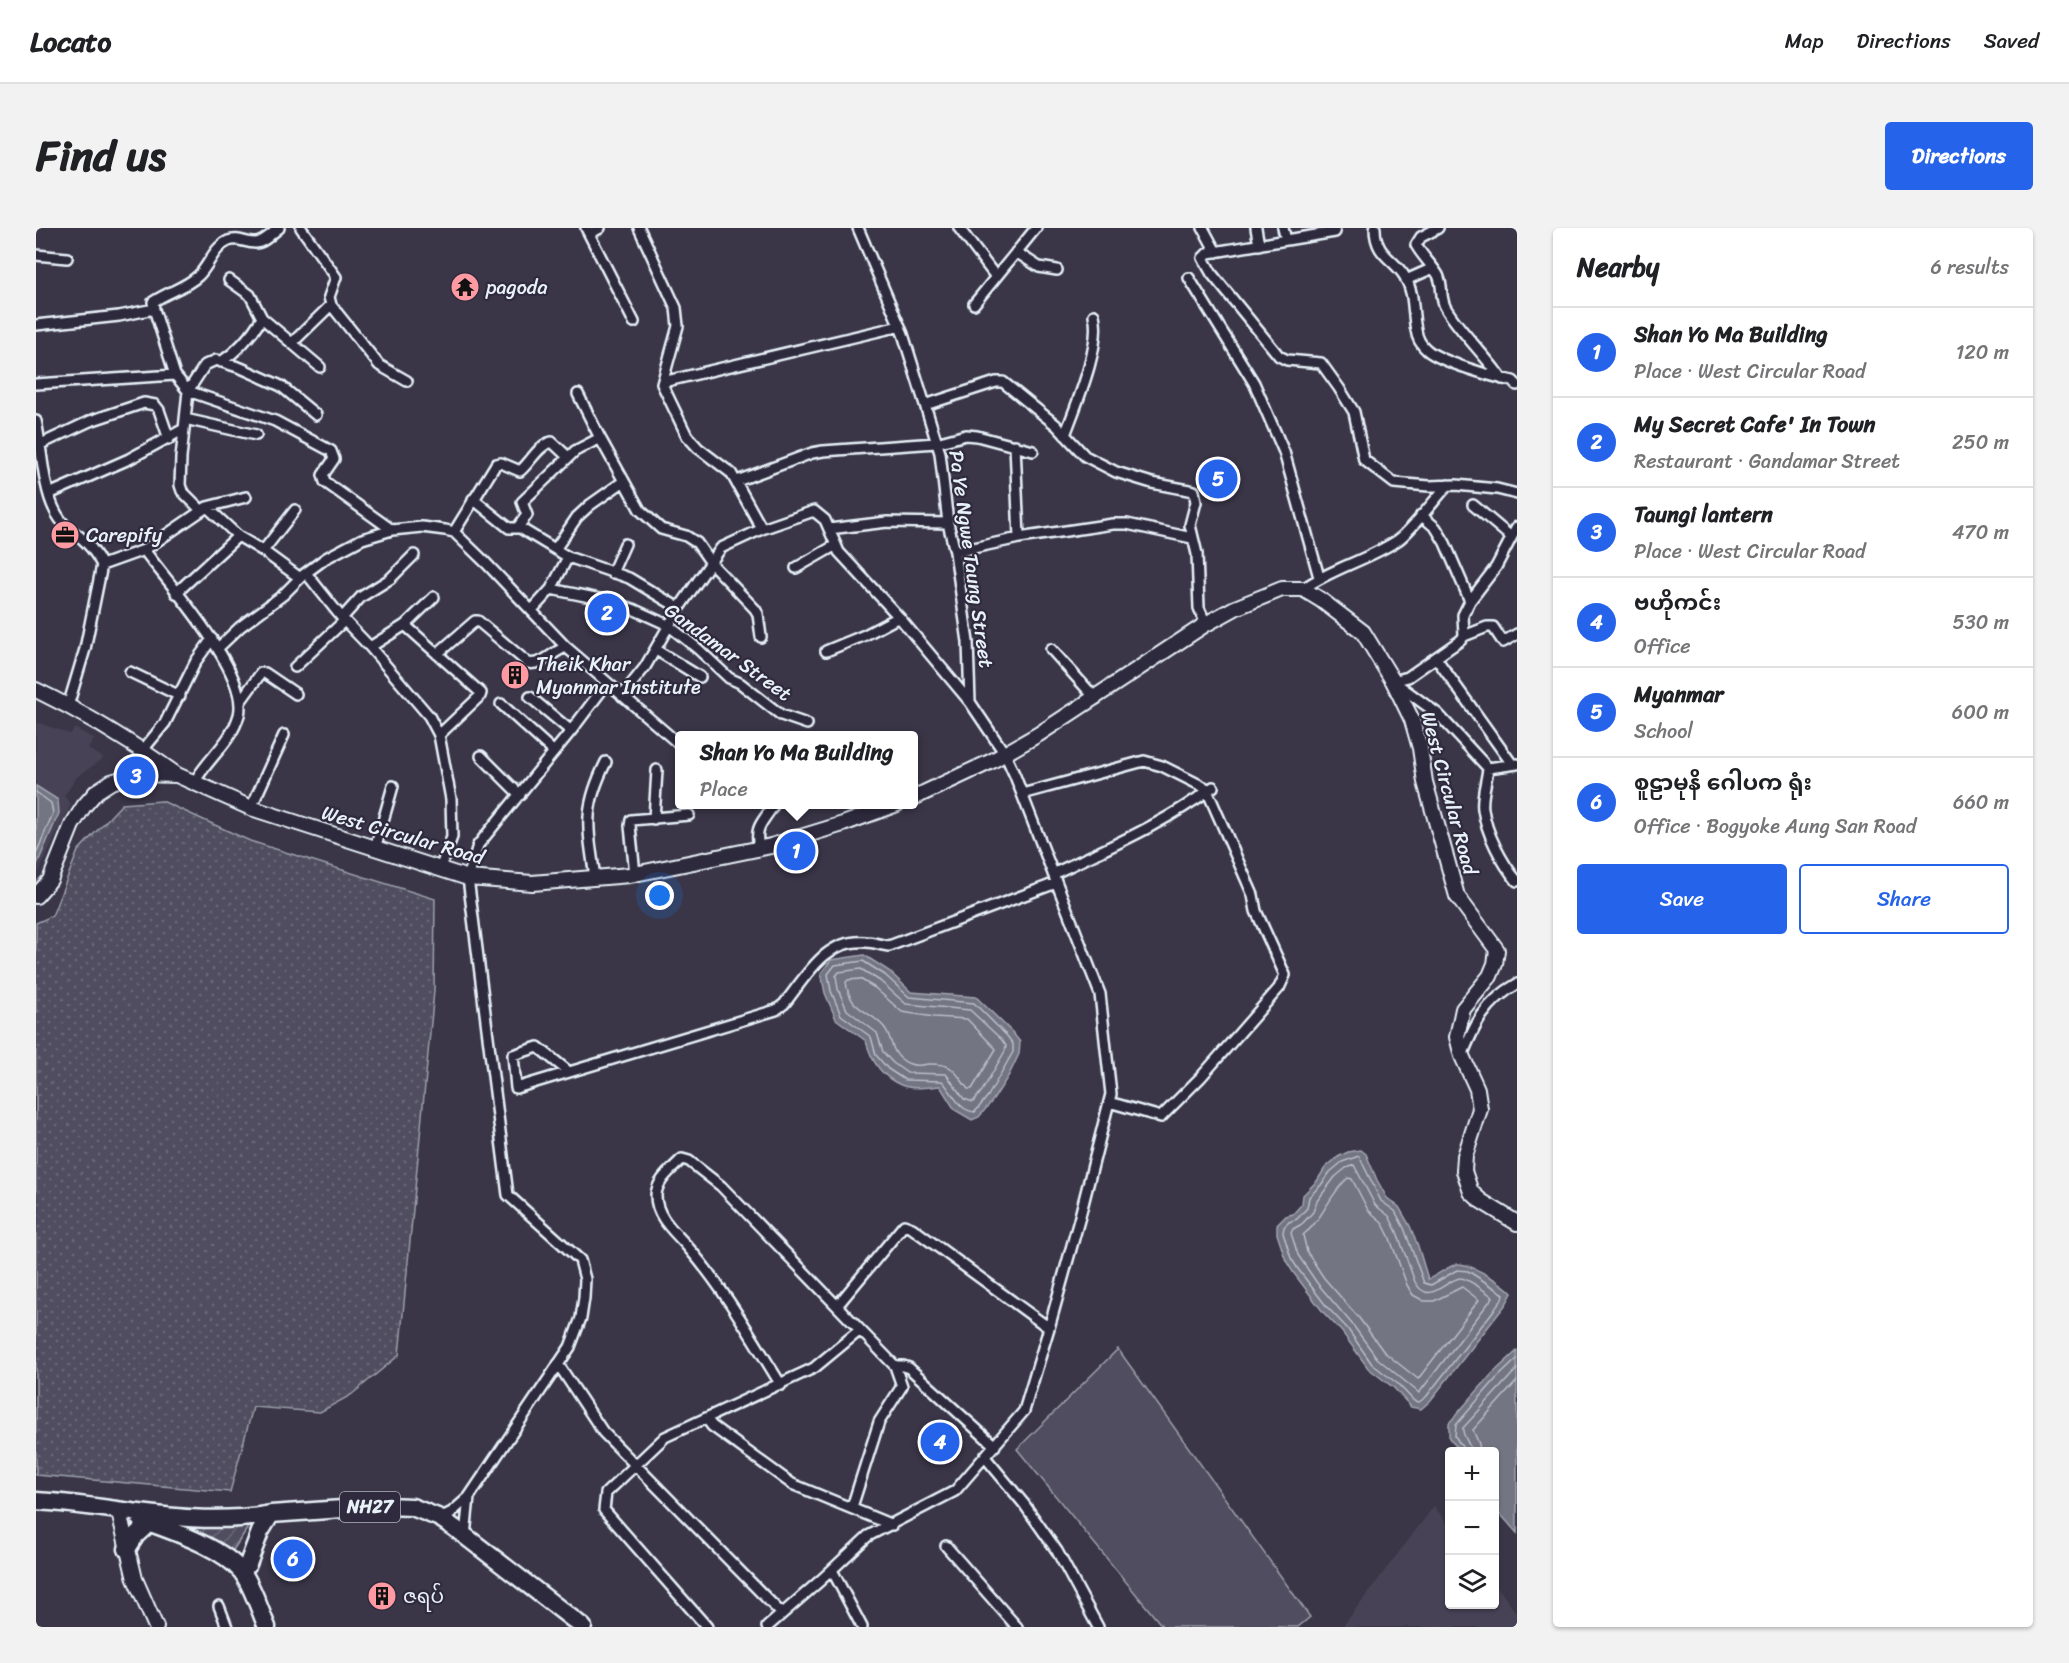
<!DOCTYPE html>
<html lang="en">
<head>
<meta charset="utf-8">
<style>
  :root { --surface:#fff; --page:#f2f2f2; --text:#202124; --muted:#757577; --line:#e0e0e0; --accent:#2563eb }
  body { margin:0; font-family:Sriracha,"Noto Sans Myanmar",sans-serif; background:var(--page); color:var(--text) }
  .controls { position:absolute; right:18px; bottom:18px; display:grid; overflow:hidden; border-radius:6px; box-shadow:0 2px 4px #0004 }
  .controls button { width:54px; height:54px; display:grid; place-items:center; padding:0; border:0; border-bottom:2px solid var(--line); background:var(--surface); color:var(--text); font:30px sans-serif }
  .you { position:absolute; left:624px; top:668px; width:21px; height:21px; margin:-15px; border:4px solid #fff; border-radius:50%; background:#1a73e8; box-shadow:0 0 0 9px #1a73e833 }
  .badge { display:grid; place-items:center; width:39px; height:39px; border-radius:50%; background:var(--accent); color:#fff; font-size:20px; font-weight:700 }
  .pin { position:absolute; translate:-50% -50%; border:3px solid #fff; box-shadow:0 2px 6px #0006 }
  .popup { position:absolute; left:639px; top:503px; width:243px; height:78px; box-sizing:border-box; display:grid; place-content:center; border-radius:6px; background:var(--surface); filter:drop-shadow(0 2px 4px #0005); font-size:20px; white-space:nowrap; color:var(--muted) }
  .popup b { font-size:22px; color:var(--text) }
  .popup::after { content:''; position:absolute; left:50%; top:100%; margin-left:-12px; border:12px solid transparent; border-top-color:var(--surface) }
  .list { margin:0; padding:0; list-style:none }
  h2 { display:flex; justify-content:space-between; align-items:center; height:78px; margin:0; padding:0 24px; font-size:26px }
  h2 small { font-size:20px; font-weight:400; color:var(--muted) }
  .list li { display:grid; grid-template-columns:39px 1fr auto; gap:18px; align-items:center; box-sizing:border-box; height:90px; padding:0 24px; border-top:2px solid var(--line) }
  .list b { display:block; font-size:22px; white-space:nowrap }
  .list p { margin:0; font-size:20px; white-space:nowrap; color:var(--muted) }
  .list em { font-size:20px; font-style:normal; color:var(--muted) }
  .actions { display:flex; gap:12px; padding:18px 24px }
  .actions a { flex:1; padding:14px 0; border:2px solid var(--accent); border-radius:6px; text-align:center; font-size:21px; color:var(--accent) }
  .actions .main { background:var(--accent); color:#fff }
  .icon { flex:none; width:33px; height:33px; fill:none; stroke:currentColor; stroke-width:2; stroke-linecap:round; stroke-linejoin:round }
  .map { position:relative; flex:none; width:1481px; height:1399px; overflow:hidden; border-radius:6px }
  header { display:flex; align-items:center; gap:36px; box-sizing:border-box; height:84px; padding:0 30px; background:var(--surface); border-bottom:2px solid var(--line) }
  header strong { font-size:28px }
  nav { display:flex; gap:33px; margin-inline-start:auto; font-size:21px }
  .intro { display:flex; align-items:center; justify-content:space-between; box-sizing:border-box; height:144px; padding:0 36px }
  h1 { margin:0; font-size:42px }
  .button { padding:15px 27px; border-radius:6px; background:var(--accent); color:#fff; font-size:21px; font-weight:700 }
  main { display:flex; gap:36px; padding:0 36px }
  aside { flex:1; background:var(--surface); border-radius:6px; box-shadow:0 2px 4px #0004 }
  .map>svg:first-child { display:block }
</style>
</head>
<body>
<header>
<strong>Locato</strong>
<nav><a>Map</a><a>Directions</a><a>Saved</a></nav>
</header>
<div class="intro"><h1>Find us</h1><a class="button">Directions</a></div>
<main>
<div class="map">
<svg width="1481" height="1399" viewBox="0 0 1481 1399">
  <defs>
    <pattern id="grass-dots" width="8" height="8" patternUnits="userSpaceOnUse" patternTransform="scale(1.5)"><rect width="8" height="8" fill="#504e5f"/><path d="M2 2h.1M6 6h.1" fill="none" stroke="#696877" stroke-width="1.8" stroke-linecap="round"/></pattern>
    <pattern id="garden-furrows" width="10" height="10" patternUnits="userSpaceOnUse" patternTransform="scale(1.5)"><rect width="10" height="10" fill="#504e5f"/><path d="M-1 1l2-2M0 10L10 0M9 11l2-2" fill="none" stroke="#696877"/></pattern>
  </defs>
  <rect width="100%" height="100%" fill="#3a3648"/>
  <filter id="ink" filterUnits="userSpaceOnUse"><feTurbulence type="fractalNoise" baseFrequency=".0167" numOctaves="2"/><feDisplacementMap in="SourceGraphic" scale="12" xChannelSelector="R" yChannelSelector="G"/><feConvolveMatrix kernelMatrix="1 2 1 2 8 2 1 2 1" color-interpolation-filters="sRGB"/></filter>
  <g filter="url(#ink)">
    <!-- built -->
    <path fill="#464354" d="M0,494L34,506L39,500L58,511L52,521L68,530L41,549L28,568L35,576L0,650Z
      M1398,1278L1413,1298L1414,1376H1458L1459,1356L1481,1386V1399H1306Z"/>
    <!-- grass -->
    <path fill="url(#grass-dots)" stroke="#9ca0ac" stroke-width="1.5" d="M126,573L214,613L399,671L398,763L363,1127L315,1167L284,1184L217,1179L194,1264L0,1247V695L16,688L42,623L86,576Z"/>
    <!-- garden -->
    <path fill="url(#garden-furrows)" stroke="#9ca0ac" stroke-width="1.5" d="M217,1292L197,1322V1329L139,1299L184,1298Z"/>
    <!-- pitch -->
    <path fill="#504e5f" stroke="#9ca0ac" stroke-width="1.5" d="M1082,1121L1274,1389L1262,1399H1127L981,1221Z"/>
    <!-- water -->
    <path fill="#737482" stroke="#a2a6b1" stroke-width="1.5" d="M0,558L22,572L23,585L0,639Z
      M828,727L853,743L875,764L940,769L976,804L984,814L983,826L973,847L957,872L943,889L936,892L919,882L904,858C892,859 876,862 865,857C846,849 835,832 830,813L800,791L789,765L785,745L795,732Z
      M1325,922L1330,926L1341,952L1351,970L1363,979L1374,998L1382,1018L1392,1051C1401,1048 1413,1037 1422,1036C1434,1035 1468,1056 1476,1065L1470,1076L1394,1173L1385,1181L1375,1179L1358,1160L1332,1140L1306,1104L1287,1084L1257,1044L1250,1033L1241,1006V997L1250,988L1257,986L1266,976L1267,967L1281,953L1289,940L1302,929L1312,924Z
      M1481,1123V1305L1459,1280L1458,1224L1424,1223L1413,1210V1195L1456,1146Z"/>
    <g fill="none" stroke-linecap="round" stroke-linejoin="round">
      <!-- shore -->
      <path stroke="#b9bfc9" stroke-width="1.5" d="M0,564L15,575L17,585L0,626
        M827,733L849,747L873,769L938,775L971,808L977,816V824L952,868L939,884C922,883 917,864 906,853L869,852L852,841L840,827L835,809L805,787L795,763L792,746L799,737Z
        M825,741L844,753L870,776L934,782L966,812L970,818L969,823L946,863L937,874L928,871L910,846L871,845L857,835L847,824L841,805L811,782L802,761L800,748L803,744Z
        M824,751L839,760L866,784L898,789L931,791L960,821L936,861H932C918,843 918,835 892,836C887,837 879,838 874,836C853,828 858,811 848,799C833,781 814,784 810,754L812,752Z
        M1323,928L1345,973L1359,983L1368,1000L1388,1055L1395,1057L1421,1042L1432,1043L1468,1066L1465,1073L1390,1169L1383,1174L1378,1173L1362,1156L1336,1136L1311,1100L1291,1079L1262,1041L1255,1030L1247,1005L1248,999L1253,994L1261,991L1271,980L1273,969L1285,957L1294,944L1306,934Z
        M1318,937L1339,977L1353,988L1361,1004L1379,1054C1393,1079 1409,1052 1424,1050C1430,1049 1452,1065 1457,1069L1383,1165L1341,1130L1316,1096L1281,1055L1262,1027L1255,1005L1257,1001L1266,996L1277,984L1281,973L1299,949L1310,940Z
        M1312,950L1316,951L1332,982L1346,994L1353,1008L1371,1057L1377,1067L1388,1073H1398L1426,1059L1443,1072L1382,1151L1348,1124L1323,1090L1288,1050L1271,1024L1267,1007C1287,992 1293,966 1312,950Z
        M1427,1224L1426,1219L1419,1208L1420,1197L1460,1151L1481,1131
        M1435,1224C1434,1214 1426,1209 1427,1200L1481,1141
        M1444,1224L1443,1216L1437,1202L1481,1153"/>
      <!-- street casing -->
      <g stroke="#e8f1f8" stroke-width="14">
        <path id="street" d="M243,0C236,5 228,15 219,15C209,15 202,9 192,13C177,20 173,38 162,48C149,60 131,64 117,74L118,81L139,147L152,163L239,193L295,223L298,231L287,247L289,254L356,302
          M265,0L300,49L293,69L295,77L343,137L371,153
          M550,0L598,94
          M603,0L640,80L642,98L626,156L651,208L662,220L695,245L726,301
          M923,0L960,49
          M1167,0L1180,24
          M1220,0L1223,17
          M1247,0L1250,12
          M1339,0C1339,28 1358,30 1369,49C1379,66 1376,83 1380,102C1381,110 1385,117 1391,122C1405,134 1458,149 1477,153L1481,157
          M1402,0L1385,9L1380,17C1386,28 1396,37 1402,47C1408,59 1403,71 1411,82C1427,107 1449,127 1466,151
          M1299,4L1172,25L1167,30L1176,46L1243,128L1251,132L1285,135L1303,160L1318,184L1328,232L1358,255L1393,258L1420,257L1461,261L1481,266
          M553,6L564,0
          M980,24L1003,39L1021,42
          M0,27L31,30
          M1153,50L1218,155L1248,224L1283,349
          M193,52L214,67L226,90L284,139
          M1370,52L1397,40
          M938,76L1000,0
          M0,97L83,88L118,81
          M256,115L295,77
          M185,134C203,122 215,108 226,90
          M627,154L864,98
          M0,156L139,147
          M542,166L564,210L604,282L625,301L650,308L661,315L675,335L719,381L722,386L725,409
          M889,177L960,154H967L1020,197L1049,228L1080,244L1116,255L1158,263L1160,274L1154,297L1161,326L1163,380L1170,396
          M149,191L220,207
          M0,193C7,223 6,273 28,296C32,301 38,304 43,308C53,316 60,325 66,337L49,421L32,478
          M1029,207C1040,177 1066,117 1058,87
          M5,216L54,193L108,175L119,177L123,182L133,211
          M979,217L983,310
          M701,253L776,225L787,223L900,215L930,207L941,208L997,223
          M13,266L93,231L148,201
          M437,271L473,300H484L532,329L593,350L643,380
          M1437,277L1475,309
          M171,279L202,308L227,323L264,350
          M165,282L146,263L144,257L145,230L152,163L169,137L180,132L205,140L245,158L280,187
          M1385,287L1400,300L1409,315L1434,373
          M482,299L491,287L486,274L539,223L564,210
          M793,301L851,294L912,295
          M418,304L460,236L465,235L484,243C494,235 503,216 516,214L532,229
          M520,320L541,289L554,277L588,253
          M108,322C133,356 214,445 203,487C195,515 171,531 158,555
          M227,323L259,282
          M919,324L983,310L1077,296H1091L1156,310
          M66,337L108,322L171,279L210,269
          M760,340L800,317
          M270,345L306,390L334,419L393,488L403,507L415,571L416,609L404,641
          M576,345L589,316
          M515,361L532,329
          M1267,361C1296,340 1332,332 1362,312C1376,302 1399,271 1412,257
          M140,365L202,308
          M496,382L515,361L569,372L599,382L632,397L662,421L693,450L704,455L745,487L771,496
          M306,390L325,369L354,351L378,327
          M369,397L445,465L444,468L403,507
          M1428,408L1451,399H1457L1467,414L1481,406
          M334,419L369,397L398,369
          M182,420L204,399L247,367L267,347L290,330L326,311L356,302L386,299L409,302L418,304L450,335L530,419L643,516
          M1015,421L1060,471
          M620,422L664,449
          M790,423L829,407L863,389
          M401,426L439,393H442L492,435C507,438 517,423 530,419
          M1400,430L1476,536
          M259,439L308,393
          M94,444L144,468
          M1357,453L1372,449L1425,412L1428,408L1427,387L1434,373L1460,339L1481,299
          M1361,456L1402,486L1452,540L1481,536
          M586,468L609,439L643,380L685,320L726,301L778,283L789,292L803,324L863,389L934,474
          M494,469L535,503
          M204,474L225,445H229L260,466
          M465,476L518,524
          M109,523L111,517L129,495L160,433L176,411
          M445,528L484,567
          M1452,540C1451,552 1445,569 1447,581C1450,605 1466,635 1481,653
          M986,566L1108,533L1126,538L1170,560L1217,667L1220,683L1249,747L1243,760L1165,849L1125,889L1073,874
          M215,580L248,507
          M618,591L621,542
          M723,620C718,597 727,595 738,576
          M339,621L357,558
          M599,646L594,598L595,592L653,587
          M1017,646C1071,620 1128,596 1177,559
          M559,650C552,599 546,582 570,534
          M1426,828C1439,796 1449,774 1481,756
          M533,844L502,819L477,827L480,860L740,782L748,776C770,749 789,710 830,714C837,714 845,717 853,718L1020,655
          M801,1078L868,997L876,1000L1013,1100
          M522,1136L567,1204L746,1386
          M745,1157C716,1110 688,1060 651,1018C639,1004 620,989 620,968C620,953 636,941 646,931L653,933L685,958L859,1138H867L873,1140L959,1218
          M670,1190L676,1198L756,1256L856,1297
          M949,1229L988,1276L1021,1323L1062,1399
          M816,1279L843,1194L866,1158L859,1138
          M404,1290L416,1284L433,1269L534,1119L545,1090L548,1070L549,1051L544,1032L472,967L432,650L442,617L535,503L571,455
          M429,1308L433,1269
          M910,1318L981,1399
          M796,1342L826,1399
          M183,1378L191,1399
          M671,1399L568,1282L570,1265L629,1209L778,1140L824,1102
          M731,1399L786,1351L832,1308L919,1263L988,1183L1013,1100L1043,992L1075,866L1064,766L979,548L969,526L934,474L932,414L919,324L912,295L904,225L867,106L822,0"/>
      </g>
      <!-- secondary casing -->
      <g stroke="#e8f1f8" stroke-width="18">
        <path id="secondary" d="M0,462C50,486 97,515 141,547
          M877,570L956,533L1003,506L1170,396L1199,380L1246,361H1267L1285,372L1327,404L1357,453L1376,492L1384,520L1389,554L1421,668L1461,722L1459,736L1454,748L1427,781L1421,809L1426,828L1441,861L1444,881L1429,928L1428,943L1435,964L1445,973L1481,995
          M0,668L14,652L36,597L48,578L61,563L75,554L101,546L141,547L215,580L432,650L496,655L594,647L735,618L807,596L861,576
          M83,1284L99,1351L120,1399"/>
      </g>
      <!-- highway casing -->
      <g stroke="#e8f1f8" stroke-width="21">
        <path id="highway" d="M0,1273C77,1277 157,1301 235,1286L349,1278L376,1279L404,1290L420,1301L547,1399
          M104,1291C135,1303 185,1318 206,1344C216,1357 224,1383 231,1399
          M91,1321L100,1307L113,1295
          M206,1344L212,1336L224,1304L235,1286"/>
      </g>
      <!-- street -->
      <use href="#street" stroke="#2f2a3d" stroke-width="9"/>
      <!-- secondary -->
      <use href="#secondary" stroke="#2f2a3d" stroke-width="14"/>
      <!-- highway -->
      <use href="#highway" stroke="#2f2a3d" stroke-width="16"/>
    </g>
  </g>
  <!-- icons -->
  <defs>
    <g id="temple-disc" transform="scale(1.5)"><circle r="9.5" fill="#ff9aa2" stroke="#2f2a3d"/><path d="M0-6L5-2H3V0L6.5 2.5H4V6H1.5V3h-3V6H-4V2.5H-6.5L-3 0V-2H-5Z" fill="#111"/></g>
    <g id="office-disc" transform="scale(1.5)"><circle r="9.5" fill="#ff9aa2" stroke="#2f2a3d"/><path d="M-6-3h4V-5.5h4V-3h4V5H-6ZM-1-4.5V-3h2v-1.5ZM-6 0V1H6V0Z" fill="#111"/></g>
    <g id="building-disc" transform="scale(1.5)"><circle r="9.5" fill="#ff9aa2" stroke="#2f2a3d"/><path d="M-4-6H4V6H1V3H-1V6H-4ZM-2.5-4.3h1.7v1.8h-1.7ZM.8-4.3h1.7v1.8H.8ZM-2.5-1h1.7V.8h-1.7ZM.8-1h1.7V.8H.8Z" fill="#111"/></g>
  </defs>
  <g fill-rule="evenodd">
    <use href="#temple-disc" x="429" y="59"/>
    <use href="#office-disc" x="29" y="307"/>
    <use href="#building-disc" x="479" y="447"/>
    <use href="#building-disc" x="346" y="1368"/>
  </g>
  <g text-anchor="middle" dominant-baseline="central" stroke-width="4.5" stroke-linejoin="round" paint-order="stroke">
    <!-- shield labels -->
    <rect fill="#2f2a3d" stroke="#b0b5c0" stroke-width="1.5" x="304" y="1264" width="60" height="30" rx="4.5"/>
    <g font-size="18" font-weight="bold" fill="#e8f1f8">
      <text x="334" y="1279">NH27</text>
    </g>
    <!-- poi labels -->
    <g font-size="20" fill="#e8f1f8" stroke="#2f2a3d" text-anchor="start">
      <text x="450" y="59">pagoda</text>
      <text x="50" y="307">Carepify</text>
      <text x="500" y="436">Theik Khar<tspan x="500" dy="23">Myanmar Institute</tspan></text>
      <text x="367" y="1368">ဇရပ်</text>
    </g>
    <!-- street labels -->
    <g font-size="20" fill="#e8f1f8" stroke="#2f2a3d">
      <text transform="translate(935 331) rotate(82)">Pa Ye Ngwe Taung Street</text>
      <text transform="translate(692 424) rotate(36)">Gandamar Street</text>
      <text transform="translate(1413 565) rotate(75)">West Circular Road</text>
      <text transform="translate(367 607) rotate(16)">West Circular Road</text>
    </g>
  </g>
</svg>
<div class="controls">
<button>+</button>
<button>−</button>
<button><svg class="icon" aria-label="layers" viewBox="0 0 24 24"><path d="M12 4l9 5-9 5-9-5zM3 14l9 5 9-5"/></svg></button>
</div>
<div class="you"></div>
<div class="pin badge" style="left:760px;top:623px">1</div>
<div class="popup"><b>Shan Yo Ma Building</b>Place</div>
<div class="pin badge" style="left:571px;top:385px">2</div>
<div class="pin badge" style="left:100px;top:548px">3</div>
<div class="pin badge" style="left:904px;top:1214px">4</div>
<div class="pin badge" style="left:1182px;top:251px">5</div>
<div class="pin badge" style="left:257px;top:1331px">6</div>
</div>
<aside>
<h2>Nearby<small>6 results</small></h2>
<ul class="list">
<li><span class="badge">1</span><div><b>Shan Yo Ma Building</b><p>Place · West Circular Road</p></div><em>120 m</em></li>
<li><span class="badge">2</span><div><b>My Secret Cafe' In Town</b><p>Restaurant · Gandamar Street</p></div><em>250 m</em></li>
<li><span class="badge">3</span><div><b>Taungi lantern</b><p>Place · West Circular Road</p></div><em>470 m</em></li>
<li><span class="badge">4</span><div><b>ဗဟိုကင်း</b><p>Office</p></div><em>530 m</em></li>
<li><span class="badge">5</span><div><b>Myanmar</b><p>School</p></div><em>600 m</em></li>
<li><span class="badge">6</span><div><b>စူဠာမုနိ ဂေါပက ရုံး</b><p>Office · Bogyoke Aung San Road</p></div><em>660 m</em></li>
</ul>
<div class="actions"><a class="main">Save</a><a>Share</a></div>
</aside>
</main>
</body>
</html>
